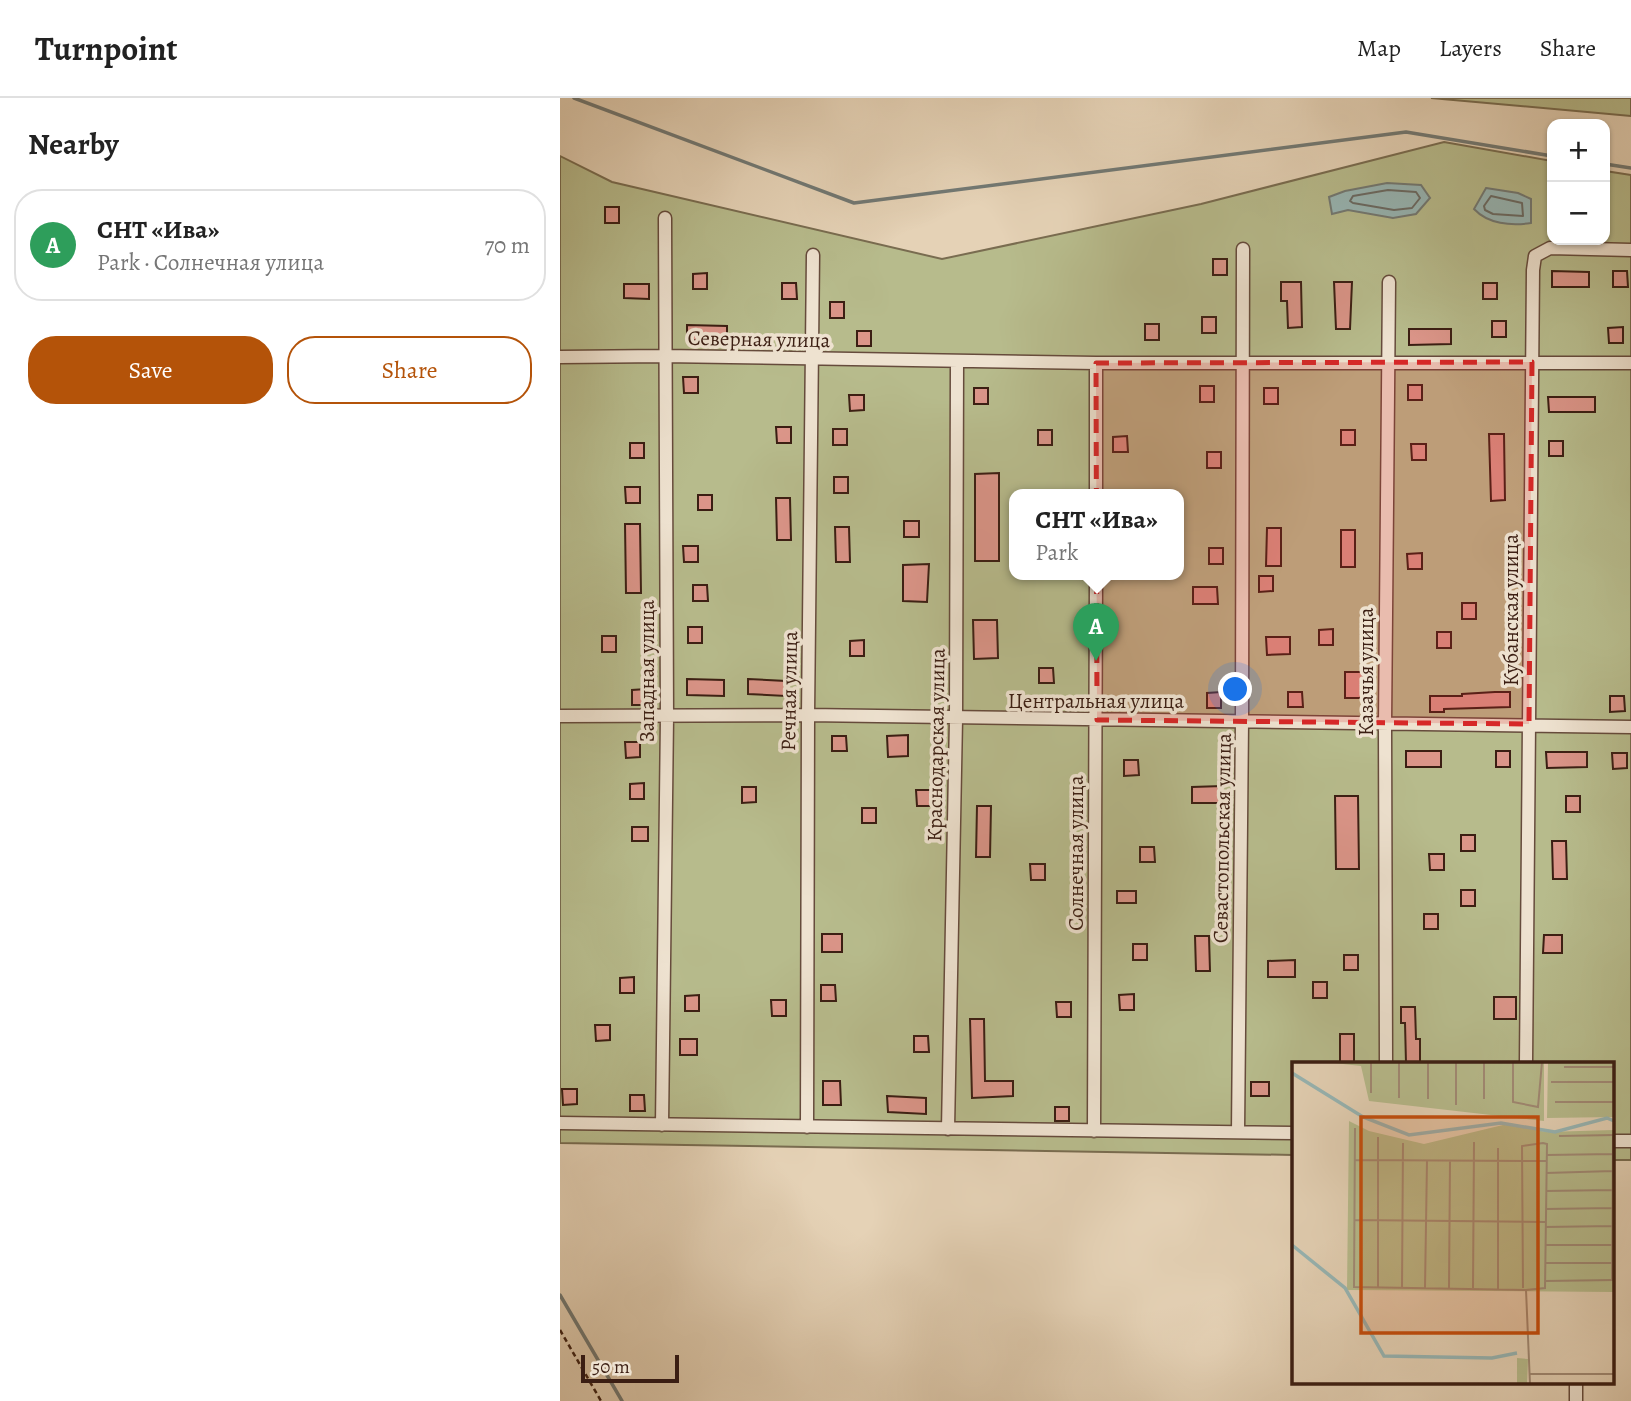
<!DOCTYPE html>
<html lang="en">
<head>
<meta charset="utf-8">
<style>
  :root { --surface:#fff; --page:#f6f6f6; --text:#222; --muted:#767676; --line:#e0e0e0; --accent:#b45309 }
  body { margin:0; font-family:Alegreya,serif; background:var(--page); color:var(--text) }
  .controls { position:absolute; right:21px; top:21px; display:grid; overflow:hidden; border-radius:14px; box-shadow:0 2px 5px #0004 }
  .controls button { width:63px; height:63px; display:grid; place-items:center; padding:0; border:0; border-bottom:2px solid var(--line); background:var(--surface); color:var(--text); font:35px sans-serif }
  .scale { position:absolute; left:21px; bottom:18px; width:98px; box-sizing:border-box; padding-left:7px; border:4px solid #3b1e13; border-top:0; font-size:19px; line-height:24px; white-space:nowrap; color:#3b1e13; -webkit-text-stroke:5px #eee2d0; paint-order:stroke }
  .you { position:absolute; left:676px; top:592px; width:24px; height:24px; margin:-18px; border:5px solid #fff; border-radius:50%; background:#1a73e8; box-shadow:0 0 0 10px #1a73e833 }
  .badge { display:grid; place-items:center; width:46px; height:46px; border-radius:50%; background:var(--accent); color:#fff; font-size:23px; font-weight:700 }
  .pin { position:absolute; translate:-50% -58px; filter:drop-shadow(0 2px 4px #0008) }
  .pin::after { content:''; position:absolute; top:37px; width:24px; height:21px; background:inherit; clip-path:polygon(0 0,100% 0,50% 100%) }
  .popup { position:absolute; left:449px; top:391px; width:175px; height:91px; box-sizing:border-box; display:grid; place-content:center; border-radius:14px; background:var(--surface); filter:drop-shadow(0 2px 5px #0005); font-size:23px; white-space:nowrap; color:var(--muted) }
  .popup b { font-size:26px; color:var(--text) }
  .popup::after { content:''; position:absolute; left:50%; top:100%; margin-left:-14px; border:14px solid transparent; border-top-color:var(--surface) }
  .list { margin:0; padding:0; list-style:none }
  h2 { display:flex; justify-content:space-between; align-items:center; height:91px; margin:0; padding:0 28px; font-size:30px }
  h2 small { font-size:23px; font-weight:400; color:var(--muted) }
  .list li { display:grid; grid-template-columns:46px 1fr auto; gap:21px; align-items:center; box-sizing:border-box; height:112px; margin:0 14px 14px; padding:0 14px; border:2px solid var(--line); border-radius:28px }
  .list b { display:block; font-size:26px; white-space:nowrap }
  .list p { margin:0; font-size:23px; white-space:nowrap; color:var(--muted) }
  .list em { font-size:23px; font-style:normal; color:var(--muted) }
  .actions { display:flex; gap:14px; padding:21px 28px }
  .actions a { flex:1; padding:16px 0; border:2px solid var(--accent); border-radius:28px; text-align:center; font-size:24px; color:var(--accent) }
  .actions .main { background:var(--accent); color:#fff }
  .map { position:relative; flex:none; width:1071px; height:1303px; overflow:hidden }
  header { display:flex; align-items:center; gap:42px; box-sizing:border-box; height:98px; padding:0 35px; background:var(--surface); border-bottom:2px solid var(--line) }
  header strong { font-size:33px }
  nav { display:flex; gap:38px; margin-inline-start:auto; font-size:24px }
  main { display:flex }
  aside { flex:1; background:var(--surface) }
  .map>svg:first-child { display:block }
</style>
</head>
<body>
<header>
<strong>Turnpoint</strong>
<nav><a>Map</a><a>Layers</a><a>Share</a></nav>
</header>
<main>
<aside>
<h2>Nearby<small></small></h2>
<ul class="list">
<li><span class="badge" style="background:#2e9e5b">A</span><div><b>СНТ «Ива»</b><p>Park · Солнечная улица</p></div><em>70 m</em></li>
</ul>
<div class="actions"><a class="main">Save</a><a>Share</a></div>
</aside>
<div class="map">
<svg width="1071" height="1303" viewBox="0 0 1071 1303">
  <rect width="100%" height="100%" fill="#e5d2b6"/>
  <filter id="stains"><feTurbulence type="fractalNoise" baseFrequency=".00286" numOctaves="4"/><feColorMatrix values="0 0 0 0 .2 0 0 0 0 .09 0 0 0 0 .02 0 0 0 .5 -.17"/></filter>
  <radialGradient id="worn" r=".72"><stop offset=".6" stop-color="#630" stop-opacity="0"/><stop offset="1" stop-color="#630" stop-opacity=".3"/></radialGradient>
  <!-- green -->
  <path fill="#b7bb8c" stroke="#796c50" stroke-width="2" fill-rule="evenodd" d="M871,0H1071V18Z
    M884,44L992,63V142H1045V73L1071,77V1062H1052V965H733V1057L0,1045V58L52,84L382,161L641,106ZM454,397H618V477H454Z"/>
  <!-- water -->
  <path fill="#97b6b5" stroke="#727974" stroke-width="2" d="M827,85L861,87L870,100L856,116L833,120L788,112L772,116L769,99L785,93Z
    M926,90L958,95L971,101V125C951,128 928,126 914,111Z"/>
  <g fill="none" stroke-linecap="round" stroke-linejoin="round">
    <!-- shore -->
    <path stroke="#696a64" stroke-width="2" d="M828,92L856,94L860,100L852,110L834,112L793,105L790,103L793,98Z
      M931,98L962,105L963,118L933,116L925,112L924,108Z"/>
    <!-- stream -->
    <path stroke="#727974" stroke-width="3.5" d="M14,0L294,105L846,34L992,58
      M1045,66L1071,70
      M0,1197L62,1303"/>
  </g>
  <!-- building -->
  <path fill="#db9589" stroke="#3b1e13" stroke-width="2" d="M45,109H59V125H45Z
    M653,161H667V177H653Z
    M992,173L1029,174V189H992Z
    M1053,173H1067L1068,189H1053Z
    M147,175V191H133V176Z
    M721,184H741L742,229L728,230L727,203H721Z
    M774,184H792L790,231H776Z
    M222,185H236L237,201H222Z
    M923,185H937V201H923Z
    M64,186H89V201L64,200Z
    M270,204H284V220H270Z
    M642,219H656V235H642Z
    M932,223H946V239H932Z
    M585,226H599V242H585Z
    M127,227L167,228V243L127,242Z
    M1063,229V245H1049L1048,230Z
    M849,231H891V246L849,247Z
    M297,233H311V248H297Z
    M123,279H138V295H124Z
    M848,287H862V302H848Z
    M640,288H654V304H640Z
    M414,290H428V306H414Z
    M704,290H718V306H704Z
    M289,297H304V312L290,313Z
    M988,299H1035V314H989Z
    M216,329H231V345H217Z
    M273,331H287V347H273Z
    M478,332H492V347H478Z
    M781,332H795V347H781Z
    M929,336H944L945,402L931,403Z
    M567,338L568,354H553V339Z
    M989,343H1003V358H989Z
    M70,345H84V360H70Z
    M851,346H866V362H852Z
    M647,354H661V370H647Z
    M439,375V463H415V376Z
    M274,379H288V395H274Z
    M65,389H80V405H66Z
    M138,397H152V412H138Z
    M216,400H230L231,442H217Z
    M344,423H359V439H344Z
    M65,426H80L81,495H66Z
    M275,429H289L290,464H276Z
    M707,430H721V468H706Z
    M781,432H795V469H781Z
    M123,448H138V464H124Z
    M649,450H663V466H649Z
    M862,455V471H848L847,456Z
    M369,466L367,504L343,503V467Z
    M699,478H713V493L699,494Z
    M133,487H147L148,503H133Z
    M633,489H657L658,506H633Z
    M902,505H916V521H902Z
    M413,522H437L438,560L414,561Z
    M128,529H142V545H128Z
    M773,531V547H759V532Z
    M877,534H891V550H877Z
    M42,538H56V554H42Z
    M706,539H730V556L707,557Z
    M304,542V558H290V543Z
    M479,570H493L494,585H479Z
    M785,574H803L802,600H785Z
    M127,581L164,582V598L127,597Z
    M188,581L226,583V598L188,596Z
    M86,591V607H72V592Z
    M661,594V610H647V595Z
    M728,594H742L743,609H728Z
    M935,594H950V609L884,611V614H870V598H902V596Z
    M1050,598H1064L1065,613L1050,614Z
    M348,637V658L328,659L327,638Z
    M272,638H286L287,653H272Z
    M65,644H80V659L66,660Z
    M846,653H881V669H846Z
    M936,653H950V669H936Z
    M986,654H1027V669L987,670Z
    M1052,655H1067V670L1053,671Z
    M564,662H578L579,677L564,678Z
    M84,685V701H70V686Z
    M662,688V705H632V689Z
    M182,689H196V704L182,705Z
    M356,692H371V708H357Z
    M775,698H798L799,771H776Z
    M1006,698H1020V714H1006Z
    M417,708H431L430,759H416Z
    M302,710H316V725H302Z
    M72,729H88V743H72Z
    M901,737H915V753H901Z
    M992,743H1006L1007,781H993Z
    M580,749H594L595,764H580Z
    M869,756H884V772H870Z
    M470,766H485V782H471Z
    M901,792H915V808H901Z
    M557,793H576V805H557Z
    M864,816H878V831H864Z
    M262,836H282V854H262Z
    M984,837H1002V855H983Z
    M635,838H649L650,873H636Z
    M573,846H587V862H573Z
    M784,857H798V872H784Z
    M735,862V879H708V863Z
    M74,879V895H60V880Z
    M753,884H767V900H753Z
    M261,887H275L276,903H261Z
    M574,896V912H560L559,897Z
    M139,897V913H125V898Z
    M934,899H956V921H934Z
    M211,902H226V918H212Z
    M496,904H511V919H497Z
    M841,909H855L856,941H860V965H846L845,925H841Z
    M410,921H424L425,983H453V998L412,1000Z
    M35,927H50V942L36,943Z
    M780,936H794V965H780Z
    M354,938H368L369,954H354Z
    M120,941H137V957H120Z
    M263,983H280L281,1007H263Z
    M691,984H709V998H691Z
    M2,991H17V1006L3,1007Z
    M70,997H84L85,1013H70Z
    M327,998L366,1000V1016L328,1014Z
    M495,1009H509V1023H495Z"/>
  <g fill="none" stroke-linecap="round" stroke-linejoin="round">
    <!-- minor casing -->
    <g stroke="#664b3c" stroke-width="15">
      <path id="minor" d="M0,259L104,258L536,265H1071
        M536,265V397
        M0,618L248,617L1071,629
        M826,965L825,627L829,184
        M966,965L973,172L975,158L990,150L1071,152
        M0,1025L733,1035
        M102,1027L107,619L105,120
        M247,1029L248,617L253,157
        M388,1031L396,621L397,264
        M534,1033L536,477
        M678,1034L682,623L683,151
        M1052,1043H1071
        M1016,1284V1303"/>
    </g>
    <!-- path -->
    <path stroke="#3b1e13" stroke-width="2.5" stroke-dasharray="5 3.5" stroke-linecap="butt" d="M0,1232L41,1303"/>
    <!-- minor -->
    <use href="#minor" stroke="#eee2d0" stroke-width="12"/>
  </g>
  <!-- marked area -->
  <path fill="#d62828" fill-opacity="0.2" stroke="#d62828" stroke-width="5" stroke-dasharray="14 9" stroke-linejoin="round" d="M972,264L969,626L537,622L536,265Z"/>
  <g text-anchor="middle" dominant-baseline="central" stroke-width="7" stroke-linejoin="round" paint-order="stroke">
    <!-- street labels -->
    <g font-size="21" fill="#3b1e13" stroke="#eee2d0">
      <text transform="translate(199 241) rotate(1)">Северная улица</text>
      <text transform="translate(951 512) rotate(-90)">Кубанская улица</text>
      <text transform="translate(87 573) rotate(-90)">Западная улица</text>
      <text transform="translate(806 574) rotate(-90)">Казачья улица</text>
      <text transform="translate(229 593) rotate(-89)">Речная улица</text>
      <text x="536" y="603">Центральная улица</text>
      <text transform="translate(376 647) rotate(-89)">Краснодарская улица</text>
      <text transform="translate(662 740) rotate(-89)">Севастопольская улица</text>
      <text transform="translate(516 755) rotate(-90)">Солнечная улица</text>
    </g>
  </g>
  <!-- overview -->
  <g transform="translate(732 964)">
    <rect width="322" height="322" fill="#e5d2b6"/>
    <path d="M33,0H252V59L77,39L69,4ZM256,0H322V55L255,56ZM57,59L77,69L132,82L215,62L254,70L322,68V230L55,228ZM225,296L236,297L235,322H225Z" fill="#b7bb8c"/>
    <path fill="none" stroke="#97b6b5" stroke-width="3.5" d="M0,11L71,55L117,73L209,61L263,70L315,56L322,59M0,183L53,226L92,294L200,296L225,291"/>
    <path fill="none" stroke="#a18a75" stroke-width="2" d="M221,0V40L246,45L250,0M272,5H322M259,20H322M79,31V0M107,36V0M136,37V0M192,37V0M263,40H322M164,43V0M63,66L62,225L234,228L238,322M267,74L322,73M255,93L321,92M63,98L255,99M254,111L321,109M254,129L321,128M254,147L321,146M63,158L253,160M253,165L321,164M253,183H322M253,201H321M253,219L322,218M320,219L321,73M86,225V75M110,226L111,81M133,226L135,99M157,226L158,99M181,226L182,80M231,226L230,84L251,81L255,82L253,226L234,228M206,227V86M238,312H322"/>
    <path fill="#c54d0d" fill-opacity="0.15" stroke="#c54d0d" stroke-width="3.5" d="M69,55H246V271H69Z"/>
    <rect width="322" height="322" fill="none" stroke="#3b1e13" stroke-width="3.5"/>
  </g>
  <rect width="100%" height="100%" filter="url(#stains)"/>
  <rect width="100%" height="100%" fill="url(#worn)"/>
</svg>
<div class="controls">
<button>+</button>
<button>−</button>
</div>
<div class="scale">50 m</div>
<div class="you"></div>
<div class="pin badge" style="left:536px;top:563px;background:#2e9e5b">A</div>
<div class="popup"><b>СНТ «Ива»</b>Park</div>
</div>
</main>
</body>
</html>
